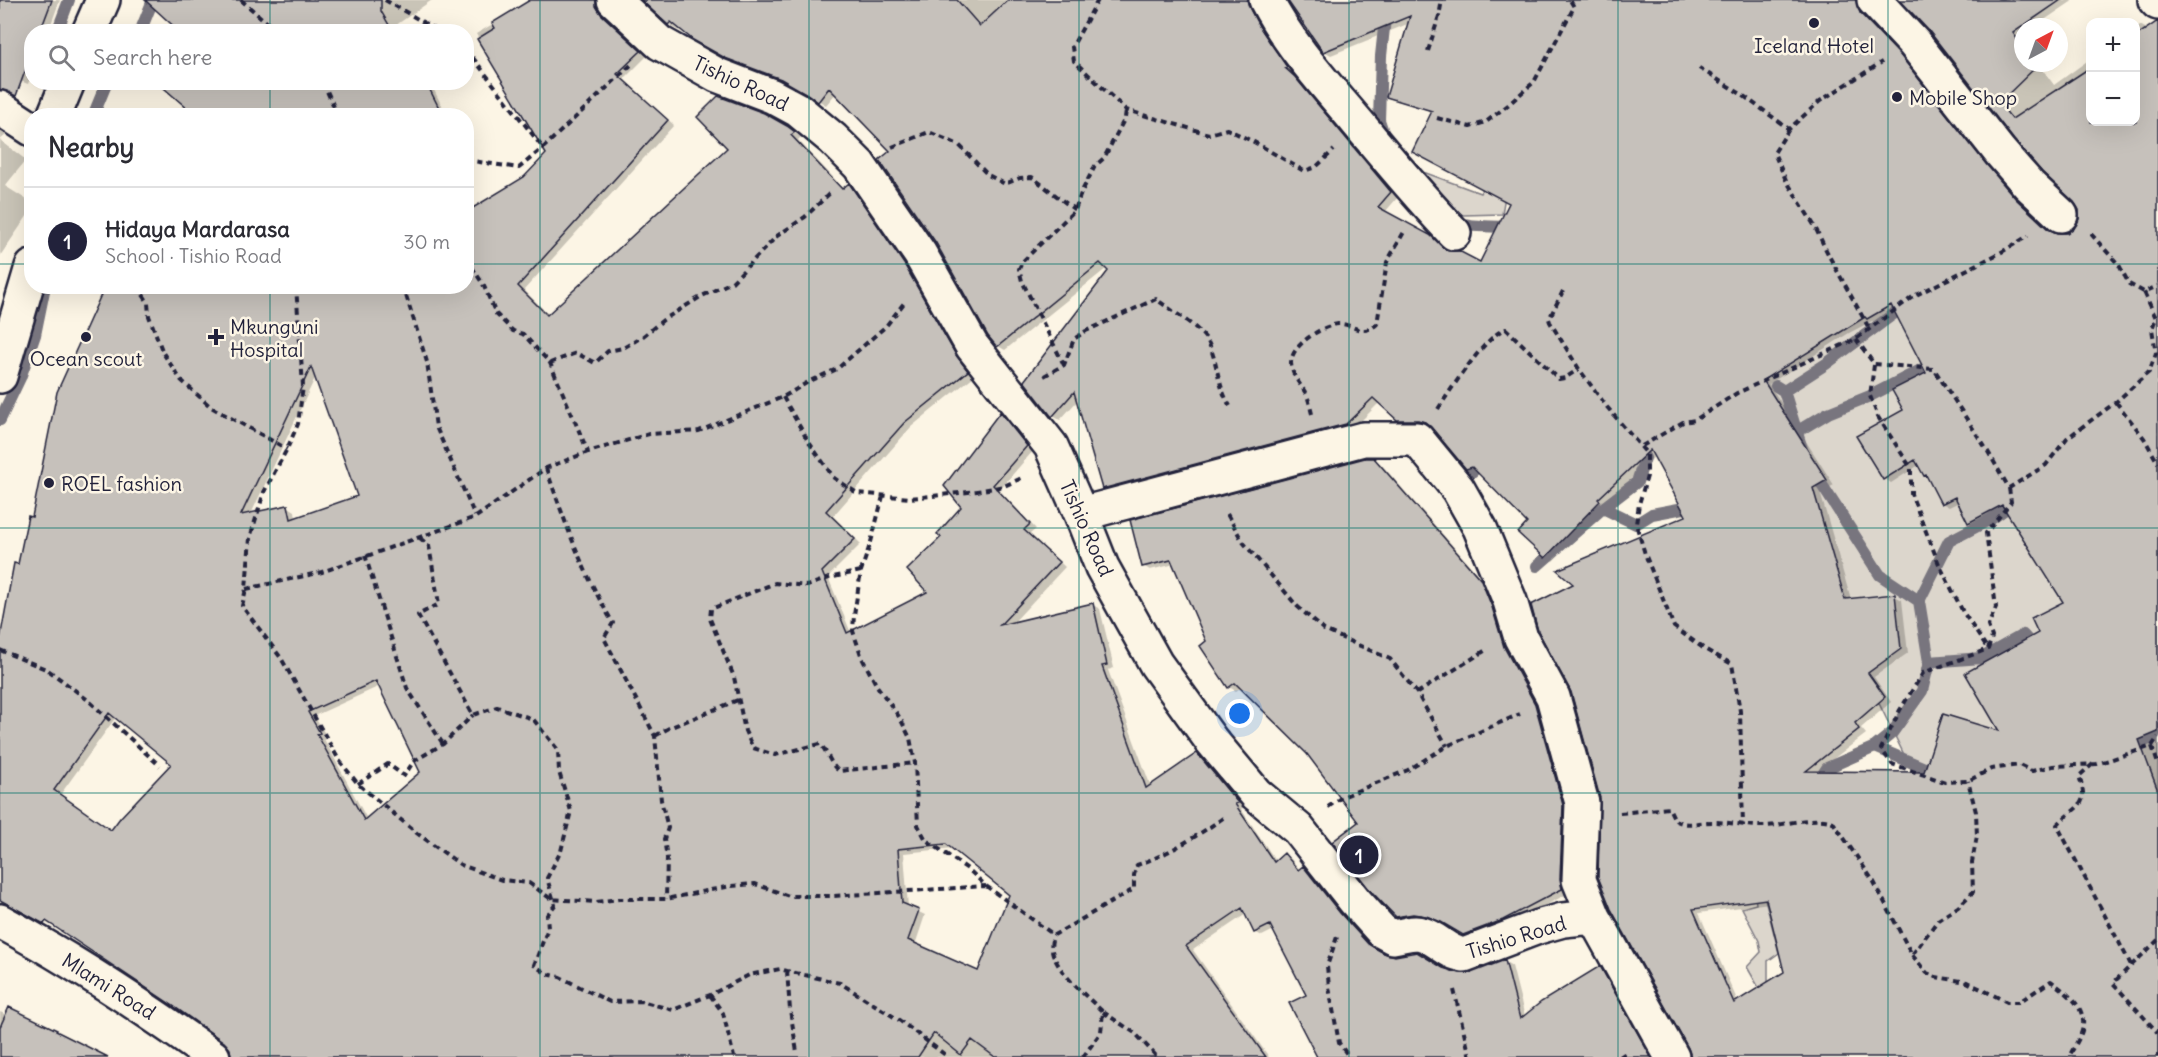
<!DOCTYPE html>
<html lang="en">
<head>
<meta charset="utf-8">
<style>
  :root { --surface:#fff; --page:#f2f2f3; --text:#2b2b33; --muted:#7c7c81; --line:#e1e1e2; --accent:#22223b }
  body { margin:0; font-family:Delius,sans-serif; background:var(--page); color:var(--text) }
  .controls { position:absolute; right:18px; top:18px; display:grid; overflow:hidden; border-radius:12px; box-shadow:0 6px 24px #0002 }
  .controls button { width:54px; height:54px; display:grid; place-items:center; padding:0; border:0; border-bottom:2px solid var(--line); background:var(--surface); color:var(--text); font:30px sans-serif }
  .compass { position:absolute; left:2014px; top:18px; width:54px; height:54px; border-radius:50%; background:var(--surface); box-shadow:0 6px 24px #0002; rotate:41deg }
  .you { position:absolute; left:1240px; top:714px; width:21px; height:21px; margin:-15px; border:4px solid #fff; border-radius:50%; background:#1a73e8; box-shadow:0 0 0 9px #1a73e833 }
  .badge { display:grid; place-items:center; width:39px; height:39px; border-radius:50%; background:var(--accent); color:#fff; font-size:20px; font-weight:700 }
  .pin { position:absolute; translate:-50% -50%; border:3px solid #fff; box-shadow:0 2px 6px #0006 }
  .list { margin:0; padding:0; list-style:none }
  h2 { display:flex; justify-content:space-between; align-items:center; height:78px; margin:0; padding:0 24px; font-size:26px }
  h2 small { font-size:20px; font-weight:400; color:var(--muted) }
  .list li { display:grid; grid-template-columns:39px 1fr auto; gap:18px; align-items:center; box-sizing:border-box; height:108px; padding:0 24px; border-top:2px solid var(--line) }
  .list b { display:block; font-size:22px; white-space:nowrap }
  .list p { margin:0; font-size:20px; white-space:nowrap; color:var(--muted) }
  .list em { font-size:20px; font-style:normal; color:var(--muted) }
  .icon { flex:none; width:33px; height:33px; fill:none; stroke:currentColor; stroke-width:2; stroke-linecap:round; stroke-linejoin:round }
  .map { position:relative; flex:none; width:2158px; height:1057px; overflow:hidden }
  .search { position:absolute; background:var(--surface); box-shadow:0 6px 24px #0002; left:24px; top:24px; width:450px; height:66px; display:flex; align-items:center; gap:15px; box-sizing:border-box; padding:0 21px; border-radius:24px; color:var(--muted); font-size:22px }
  .panel { position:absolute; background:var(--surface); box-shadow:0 6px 24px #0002; left:24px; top:108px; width:450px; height:186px; border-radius:24px }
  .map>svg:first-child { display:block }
</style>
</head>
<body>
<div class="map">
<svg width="2158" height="1057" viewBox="0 0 2158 1057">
  <rect width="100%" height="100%" fill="#fcf5e5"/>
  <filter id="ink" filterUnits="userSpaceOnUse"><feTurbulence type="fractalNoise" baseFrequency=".0167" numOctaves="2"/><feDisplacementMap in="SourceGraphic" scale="12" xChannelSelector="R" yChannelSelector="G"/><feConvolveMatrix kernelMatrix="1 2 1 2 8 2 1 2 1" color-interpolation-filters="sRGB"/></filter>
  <g filter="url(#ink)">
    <!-- green -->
    <path fill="#dcd6cc" stroke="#7f7c84" stroke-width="1.5" d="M1675,0L2158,520V1057L1955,991L1912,771L1705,347Z
      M1511,159L1502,214L1463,215L1427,189L1404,168L1426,173L1480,193L1501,160Z
      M1754,887L1764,895L1779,953L1768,961V984L1763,1024L1758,986L1747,967L1761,952L1759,941L1742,908L1756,904Z"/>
    <!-- shadow -->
    <path fill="#0003" fill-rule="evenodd" d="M0,0H60L48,32H32V74L28,84L0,73Z
      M169,0H432L386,32H165L173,23Z
      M533,0H603V11L608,19L647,56L624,79L674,125L524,290L549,315L764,114L801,137L798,140L844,189L849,185L856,189L911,270L963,361L974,376L911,427L833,516L861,544L828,577L851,633L930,592L943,537L963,507L1001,414L1008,418L1033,451L999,490L1036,529L1030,534L1065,567L1012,624L1093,605L1100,609L1114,668L1108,670L1151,787L1198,755L1205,759L1244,807L1241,809L1276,861L1284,855L1291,859L1300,870L1303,868L1311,872L1348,918L1376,950L1384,955L1460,975L1471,974L1504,961L1512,966L1525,1017L1600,968L1607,972L1655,1057H1318L1309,995L1274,930L1262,936L1255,932L1246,914L1193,950L1269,1057H233L231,1048L225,1041L53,924L52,926L0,898V648L19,566L104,292L101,290L103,286H466V210L468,213L525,178L548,154L476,34ZM316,376L359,497L296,519L295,511L287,506L251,514ZM380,686L422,773L367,819L324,739L327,737L314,716ZM116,717L174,764L112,831L60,795ZM953,848L1011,895L979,973L915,945L925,915L908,907L904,853Z
      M644,0H1255L1293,71L1290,72L1302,83L1398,197L1385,212L1438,241L1450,252L1480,264L1511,203L1433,112L1395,100L1388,96L1410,23L1331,55L1324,51L1289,0H1863V10L1867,18L1907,61L1992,169L2022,203L2056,235L2067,234L2076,228L2081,219V210L1930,30L1902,0H2074L2034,27H2023V34L2019,37L2023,42V63H2038L2054,85L2090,59V122H2136V28L2140,25L2147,29L2158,42V1057H1692L1602,798L1576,585L1688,516L1655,456L1604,504L1606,506L1553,561L1546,557L1520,532L1529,523L1478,471L1474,472L1467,468L1431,425L1406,424L1380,402L1354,428L1111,492L1103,488L1078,400L1060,420L1053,416L1026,381L1110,271L1107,268L1005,350L998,346L989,335L893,151L836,93L826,105L790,83L734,61L692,36L691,37L673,27ZM1895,311L1928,373L1905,411L1884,478L1891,483L1919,465L1928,477L1942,503L1949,507L1959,502L1969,522L1976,526L2007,510L2065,602L2040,634L2002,734L1925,774L1816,772L1866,734L1861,728L1891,702L1874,677L1908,653L1902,600L1895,596L1851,600L1820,492L1834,485L1769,384L1849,333L1872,321L1875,323ZM1769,903L1786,973L1738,1002L1699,913Z
      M393,82H430L447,116H337Z
      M184,103L313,116H178Z
      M0,129L6,135L0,140L26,160L5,186L32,203V209L0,256Z
      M1374,459L1381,464L1488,586L1542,709L1570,810L1569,893L1510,924L1471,938L1434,919L1421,918L1405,920L1397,916L1360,823L1309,753L1242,687L1236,691L1229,687L1175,564L1150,570L1143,566Z
      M0,1012L105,1057H0Z"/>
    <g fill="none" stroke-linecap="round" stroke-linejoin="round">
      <!-- stream -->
      <path stroke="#78757e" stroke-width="12" d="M57,32L69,0
        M140,32L153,0
        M93,116L107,82
        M1385,138L1379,120L1381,56L1387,0
        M1454,220C1465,229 1496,225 1512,228
        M1776,386L1784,391L1803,452
        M1784,391L1826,364L1907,304
        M0,420L20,378L35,335L45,286
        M1798,431L1828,413L1870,396L1936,362
        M1813,471L1880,575L1919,601L1929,662L1922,691L1892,733L1875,747L1827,768L1817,783
        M1460,482L1486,460
        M1603,508L1636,524L1652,514L1689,507L1696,503
        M1537,566L1603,508L1637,482L1645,458L1636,444
        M1919,601L1949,541L1991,519L2011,505L2016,498
        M1929,662L1982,658L2023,635L2038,652
        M1875,747L1927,769L1941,771
        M2127,748L2152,738L2158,729"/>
    </g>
    <!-- building -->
    <path fill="#c6c1bb" stroke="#22223b" stroke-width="1.5" fill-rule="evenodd" d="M0,0H52L40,32H32V52L16,96L0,89Z
      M145,0H381V11L393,32H180Z
      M530,0H596V6L601,14L641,51L617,74L668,120L518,286L547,315L727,148L697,117L718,96L764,113L787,126L795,132L791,135L842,189L849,183L904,264L956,355L968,371L904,423L826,511L855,539L822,572L847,633L927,592L907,570L941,537L937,534L961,507L944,486L1000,412L1027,446L993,485L1030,524L1024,530L1059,562L1000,625L1093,603L1107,665L1102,666L1146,788L1197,753L1238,803L1235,804L1274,862L1284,853L1298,870L1303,866L1340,913L1368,944L1384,953L1395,956L1417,952L1443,968L1460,973H1471L1505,960L1520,1019L1541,1002L1600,966L1651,1057H1317L1289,1003L1306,995L1270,925L1254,933L1242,908L1186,946L1266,1057H995L972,1040L961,1055L934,1033L918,1057H231L230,1049L224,1042L172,1005L46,921L44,924L0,900V639L14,563L18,564L28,516L32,517L57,392L105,286H466V212L524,177L546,154L477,39L495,28L492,23ZM311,367L357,496L291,519L288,505L241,515ZM376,681L420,772L364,820L317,734L320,733L308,712ZM109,713L171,764L120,818L111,830L54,790ZM946,844L1009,895L978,971L908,940L919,910L902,903L898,849Z
      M641,0H957L980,26L1008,0H1247L1250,9L1259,26L1287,67L1285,68L1295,77L1391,192L1378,207L1430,235L1448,251H1459L1480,262L1509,203L1412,152L1432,111L1386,97L1410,16L1323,52L1287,0H1856L1860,13L1900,55L1986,164L2016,199L2048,229L2057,233H2067L2075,227L2079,219V210L2074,202L2042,172L2014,140L1929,31L1900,0H2061L2013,33L2023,47V63H2035L2037,66L1999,103L2012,119L2091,67V122H2136V36L2158,21V732L2139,740L2158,791V1057H1691L1688,1048L1611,909L1598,877L1600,798L1571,692L1538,631L1531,605L1573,584L1557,570L1686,516L1650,450L1598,499L1600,501L1545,558L1518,533L1527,523L1472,467L1466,469L1431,427L1425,422L1418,420H1397L1373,398L1346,424L1102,489L1074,392L1052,417L1024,381L1108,271L1100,263L997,347L988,336L936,243L879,160L890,151L829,88L818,102L807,94L781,79L725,58L693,40L671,22L668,25ZM1891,305L1926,373L1892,390L1903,410L1856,436L1883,480L1915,460L1924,476L1926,475L1941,504L1955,497L1968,523L2002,505L2063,602L2031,618L2038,633L1965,673L1999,731L1943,714L1924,772L1806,771L1859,729L1855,723L1885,697L1868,673L1901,649L1895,594L1845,599L1813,488L1827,480L1763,380L1865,317L1867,319ZM1766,899L1784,972L1734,1003L1693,909Z
      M157,82H426L443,116H196Z
      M1365,458H1374L1481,580L1492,607L1504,647L1535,704L1563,805L1560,879L1562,889L1503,920L1463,935L1441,922L1426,916L1413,914L1396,917L1369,889L1332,842L1358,822L1307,754L1235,683L1228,688L1200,646L1206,641L1171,560L1142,567L1130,520Z
      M9,1007L57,1030L56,1031L108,1057H0V1027Z"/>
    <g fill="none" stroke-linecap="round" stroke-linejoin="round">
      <!-- minor casing -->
      <g stroke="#22223b" stroke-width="38">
        <path id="minor" d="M614,0L660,43L717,75L772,96L798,110L833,139L859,165L920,254L972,346L1051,446L1081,514L1102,567L1156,664L1211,740L1256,794L1298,829L1355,901L1382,931L1393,937C1403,936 1412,931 1422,934C1437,938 1447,953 1464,955L1538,927L1563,920L1594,917
          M1266,0C1289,45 1325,84 1357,122C1389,160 1420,198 1454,233
          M1874,0L1914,43L2000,152L2029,185L2061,215
          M2155,0L2158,3
          M89,32L103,0
          M0,108L32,129
          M54,116L68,82
          M0,376L32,267
          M1081,514L1363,439H1417L1458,489L1480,528L1510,601L1521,638L1553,697L1582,803L1579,880L1594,917L1672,1057
          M0,921C74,961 145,1008 213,1057"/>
      </g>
      <!-- path -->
      <path stroke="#22223b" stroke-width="4" stroke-dasharray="6 4.5" stroke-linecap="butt" d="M241,0L278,32
        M385,0L440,32
        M1098,0L1072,47L1074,61L1126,110L1209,134L1227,129L1254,142L1304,171L1316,167L1334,150
        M466,49L543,148
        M1428,51L1439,16L1442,0
        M1699,68L1741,94L1789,129L1820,101L1882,62
        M323,82L338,116
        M1437,118L1470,127L1486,122L1508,105L1534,82L1574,7L1570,0
        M1789,129L1774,153L1786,180L1814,225L1829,256L1870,330
        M892,147L929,132L959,145L988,175L1005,184L1020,178L1032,177L1075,210
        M466,160L519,168L543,148L631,65
        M2091,234L2119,265L2129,284L2144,292L2158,286
        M466,258L483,284L496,314L513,331L523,334L550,363L588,452
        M137,286L148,302L149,316L163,353L181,380L211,407L287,449
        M296,286L303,386L298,424L287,449L264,492L250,538L246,589L242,606L281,658L339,760L358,784L418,834L461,865L502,880L529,883L551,899L596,902L619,899H666L731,886L755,884L789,896H833L986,886
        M403,286L427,362L436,427L475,516
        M1563,291L1549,319L1550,322L1579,369L1607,407L1647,454V476L1639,504L1636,524L1645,554L1674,627L1706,650L1732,664L1740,711L1743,826
        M1856,339L1874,364L1934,369L1987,450L2009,488L2046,465L2067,438L2116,402L2149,372L2156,353L2152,329L2156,318L2144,292
        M550,363L576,353L595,363L608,351L623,348L642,337L663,320L702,296L732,282L777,236L805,217L831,192
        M1064,365L1022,281L1019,269L1022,262L1075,210L1081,193L1095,166L1104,158L1125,118L1126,110
        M1874,365L1870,396L1878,417L1911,468V494L1939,564L1963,612L1987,648
        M1044,376L1064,365L1074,339L1086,331L1156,299C1170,310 1202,328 1209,344C1218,365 1218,387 1230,406
        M783,397L808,441L834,478L857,493L910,498L932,496L977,491L1004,486L1024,477
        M2116,402L2144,438L2158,463
        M1438,409C1450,391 1487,333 1506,329L1559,379L1565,378L1579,369
        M1312,414C1310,407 1309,398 1305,392C1299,382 1292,376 1291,363C1291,345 1322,326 1338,324C1353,323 1362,338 1377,324L1387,262L1404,232
        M1642,446L1683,422L1695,420L1737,393L1856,339L1914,296L2000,253L2028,236
        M546,468C566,525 582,571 613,623L604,638L655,736L661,800L668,828L664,839L667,858L666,899
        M2009,488L2011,502L1986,533L1996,607L1988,626L1992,637L1988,649L1923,673L1900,710L1881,749L1892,764L1945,782L1968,781L1991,769L2019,765L2032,771L2053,766L2097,764L2152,746L2158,764
        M883,496L871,542L861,571L854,615L853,631L862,658L877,686L900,718L910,738L915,763L918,825L926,840L969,870L986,886L1054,935
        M1227,514L1243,542L1297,606L1324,630L1390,659L1417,693L1447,746
        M420,538L429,546L439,604L418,615L473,715L497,707L533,719L558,750L559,772L571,811L561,851L547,878L555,905L547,915L548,928L534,965L547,974L560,977L610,1002L641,1001L673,1010L710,995L749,975L780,969L787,971L840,983L899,1020L948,1057
        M365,555L407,688L443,744
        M861,571L829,578L807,586L775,583L711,609L710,619L734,677L745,731L753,748L775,755L820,744C828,752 830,765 839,771L915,763
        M246,589L322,572L476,517L546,468L588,452L649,434L699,431L783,397L810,381L837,369L886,326L904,303
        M0,650L48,670L88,700L160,766
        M1417,693L1486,650
        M655,736L669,728L738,700
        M2152,746L2158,737
        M2093,764L2079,776C2090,808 2077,804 2057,825L2131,965
        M358,784L388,764L404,776L414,761L443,744L473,715
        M1328,807L1342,797L1408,770L1447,746L1520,714
        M1620,813L1669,808L1675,820C1685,827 1700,822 1712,822C1729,822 1745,826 1763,826C1785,826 1811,815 1833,822L1874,882L1912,955L1938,920L1958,907L1973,892L1972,862L1977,836L1976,812L1968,781
        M1337,937L1327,966L1329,987L1339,1043L1349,1057
        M2158,940L2113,983L2158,1033
        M1912,955L1927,973L1936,977L1967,982L2007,1002H2019L2051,981C2066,993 2085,1005 2083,1026C2082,1036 2073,1048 2069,1057
        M787,971L790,1010L797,1052
        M1454,990L1470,1057
        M710,995L723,1013L734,1057
        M1103,1012L1135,1033L1157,1057
        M1083,1057L1101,1032L1103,1012C1086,995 1040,960 1054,935L1134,889V875L1137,865C1171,853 1197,836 1226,816
        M1620,1057L1627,1052
        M2158,1057V1054"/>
      <!-- minor -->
      <use href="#minor" stroke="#fcf5e5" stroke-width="33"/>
    </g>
  </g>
  <!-- grid -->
  <path fill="none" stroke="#0f766e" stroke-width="1.5" stroke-opacity="0.55" d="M270,0V32M540,0V1057M809,0V1057M1079,0V1057M1349,0V1057M1618,0V1057M1888,0V1057M270,82V116M0,264H32M466,264H2158M270,286V1057M0,528H2158M0,793H2158"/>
  <!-- markers -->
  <g fill="#22223b" stroke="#fcf5e5" stroke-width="2">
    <circle cx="1814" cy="23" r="6"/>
    <circle cx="1897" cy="97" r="6"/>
    <circle cx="86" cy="337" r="6"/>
    <path d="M213 328h6v6h6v6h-6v6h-6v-6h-6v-6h6z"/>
    <circle cx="49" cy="483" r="6"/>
  </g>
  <g text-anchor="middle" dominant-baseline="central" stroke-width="5" stroke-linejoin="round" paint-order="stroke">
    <!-- poi labels -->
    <g font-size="20" fill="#22223b" stroke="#fcf5e5" text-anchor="start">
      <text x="1814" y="45" text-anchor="middle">Iceland Hotel</text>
      <text x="1909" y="97">Mobile Shop</text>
      <text x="230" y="326">Mkunguni<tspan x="230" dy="23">Hospital</tspan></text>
      <text x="86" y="358" text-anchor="middle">Ocean scout</text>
      <text x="61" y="483">ROEL fashion</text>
    </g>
    <!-- street labels -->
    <g font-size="20" fill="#22223b" stroke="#fcf5e5">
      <text transform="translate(741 83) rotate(25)">Tishio Road</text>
      <text transform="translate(1087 528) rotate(66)">Tishio Road</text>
      <text transform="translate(1516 937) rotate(-17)">Tishio Road</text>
      <text transform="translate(109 986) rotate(32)">Mlami Road</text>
    </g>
  </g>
</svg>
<div class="controls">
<button>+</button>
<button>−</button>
</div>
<svg class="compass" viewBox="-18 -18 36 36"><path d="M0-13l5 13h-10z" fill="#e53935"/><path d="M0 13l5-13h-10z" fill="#7c7c81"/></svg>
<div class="you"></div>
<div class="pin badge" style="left:1359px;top:855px">1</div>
<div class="search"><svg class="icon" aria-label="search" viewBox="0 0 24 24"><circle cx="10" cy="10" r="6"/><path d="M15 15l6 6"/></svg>Search here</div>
<section class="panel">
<h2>Nearby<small></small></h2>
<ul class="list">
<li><span class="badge">1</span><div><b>Hidaya Mardarasa</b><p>School · Tishio Road</p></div><em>30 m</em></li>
</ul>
</section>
</div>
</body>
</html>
